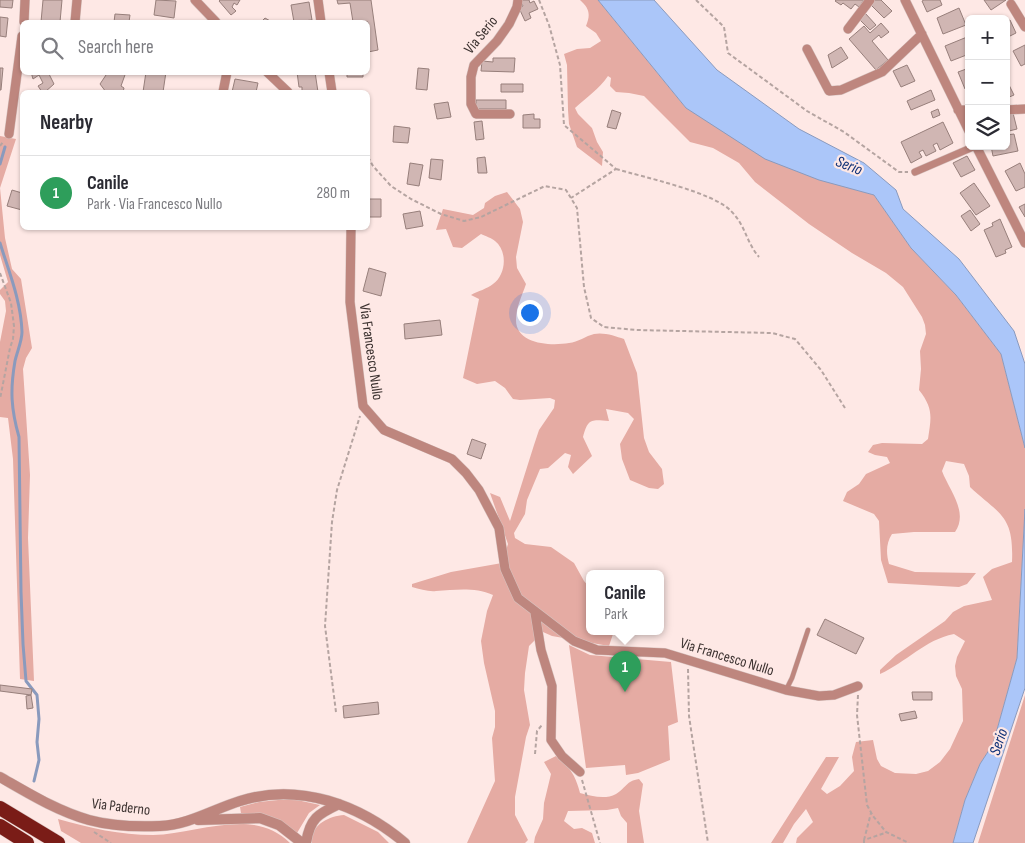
<!DOCTYPE html>
<html lang="en">
<head>
<meta charset="utf-8">
<style>
  :root { --surface:#fff; --page:#f2f2f3; --text:#2b2b33; --muted:#7c7c81; --line:#e1e1e2; --accent:#1e52bf }
  body { margin:0; font-family:"Sofia Sans Condensed",sans-serif; background:var(--page); color:var(--text) }
  .controls { position:absolute; right:15px; top:15px; display:grid; overflow:hidden; border-radius:8px; box-shadow:0 1px 4px #0004 }
  .controls button { width:45px; height:45px; display:grid; place-items:center; padding:0; border:0; border-bottom:1px solid var(--line); background:var(--surface); color:var(--text); font:25px sans-serif }
  .you { position:absolute; left:529px; top:312px; width:18px; height:18px; margin:-12px; border:4px solid #fff; border-radius:50%; background:#1a73e8; box-shadow:0 0 0 8px #1a73e833 }
  .badge { display:grid; place-items:center; width:32px; height:32px; border-radius:50%; background:var(--accent); color:#fff; font-size:16px; font-weight:700 }
  .pin { position:absolute; translate:-50% -41px; filter:drop-shadow(0 1px 2px #0008) }
  .pin::after { content:''; position:absolute; top:26px; width:18px; height:15px; background:inherit; clip-path:polygon(0 0,100% 0,50% 100%) }
  .popup { position:absolute; left:586px; top:570px; width:78px; height:65px; box-sizing:border-box; display:grid; place-content:center; border-radius:8px; background:var(--surface); filter:drop-shadow(0 1px 4px #0005); font-size:16px; white-space:nowrap; color:var(--muted) }
  .popup b { font-size:19px; color:var(--text) }
  .popup::after { content:''; position:absolute; left:50%; top:100%; margin-left:-10px; border:10px solid transparent; border-top-color:var(--surface) }
  .list { margin:0; padding:0; list-style:none }
  h2 { display:flex; justify-content:space-between; align-items:center; height:65px; margin:0; padding:0 20px; font-size:21px }
  h2 small { font-size:16px; font-weight:400; color:var(--muted) }
  .list li { display:grid; grid-template-columns:32px 1fr auto; gap:15px; align-items:center; box-sizing:border-box; height:75px; padding:0 20px; border-top:1px solid var(--line) }
  .list b { display:block; font-size:19px; white-space:nowrap }
  .list p { margin:0; font-size:16px; white-space:nowrap; color:var(--muted) }
  .list em { font-size:16px; font-style:normal; color:var(--muted) }
  .icon { flex:none; width:28px; height:28px; fill:none; stroke:currentColor; stroke-width:2; stroke-linecap:round; stroke-linejoin:round }
  .map { position:relative; flex:none; width:1025px; height:843px; overflow:hidden }
  .search { position:absolute; background:var(--surface); box-shadow:0 1px 4px #0004; left:20px; top:20px; width:350px; height:55px; display:flex; align-items:center; gap:12px; box-sizing:border-box; padding:0 18px; border-radius:8px; color:var(--muted); font-size:19px }
  .panel { position:absolute; background:var(--surface); box-shadow:0 1px 4px #0004; left:20px; top:90px; width:350px; height:140px; border-radius:8px }
  .map>svg:first-child { display:block }
</style>
</head>
<body>
<div class="map">
<svg width="1025" height="843" viewBox="0 0 1025 843">
  <rect width="100%" height="100%" fill="#fee8e5"/>
  <!-- green -->
  <path fill="#e5aba3" d="M580,0H598L686,108L850,188L874,195L911,248L956,295L1001,354L1025,448V509L1017,658L993,744L980,764L965,800L953,843H796L797,838L813,822L806,809L794,824L783,843H771L826,757H839L821,789L827,794L840,786L854,771L852,757L856,742L873,740L877,759L881,766L895,773L916,774L928,771L940,762L950,749L963,721L962,689L956,676L955,666L957,657L965,641L954,634C924,640 907,662 880,674V670L896,655L945,621L953,612L964,606L992,600L983,577L992,569L1012,562C1014,515 1000,515 970,487L969,476L964,464L946,461L942,471C949,490 969,512 955,532H914L892,534C886,543 886,553 889,564L915,572L976,573L967,584L959,587L888,583L881,560L879,521L874,514L843,501L847,492L859,484L866,474L890,463L887,457L875,455L868,452L873,445L882,443L922,444L928,439C931,418 934,409 919,390L921,369L920,351L926,334L925,325L922,317L903,287L886,273L852,253L809,224L755,182L739,163L713,148L690,142L644,96L629,93L616,92L610,86L611,78L608,76C599,89 587,97 575,108L578,114L592,128L597,142L603,152L602,166L577,147L569,124L568,110L567,65L564,54L577,49L590,48L601,41L596,33L586,26C591,14 589,8 580,0Z
    M0,136L16,139L0,188L5,238L12,269L21,279L32,348L26,358L23,369L30,475L28,538L34,681L20,679L13,459L8,418L0,417V342L6,311L5,301L0,294V290L8,282L0,255Z
    M507,192L520,209L523,222L516,257L517,268L526,284C522,296 516,307 516,320C516,345 552,346 569,343C578,342 586,336 594,334C604,332 615,336 624,339L637,373L644,438L649,452L662,469L664,484L658,489L649,488L630,480L622,459L620,444L634,419L628,413L606,409L609,421C590,419 588,419 583,437L592,456L573,474L568,467L571,455L565,453L548,468L540,469L527,500L525,514L514,533L515,538L525,544L551,547L574,563L584,581L590,588V631H614L609,646L552,636L543,632L529,646L525,673L524,690L530,725L526,737L515,797V815L528,840L525,843H467L495,781L492,738L495,727V711L484,663L481,641L487,611L493,595C474,587 456,590 436,591C429,592 420,589 412,587V584L451,572L502,563L508,544L490,493L500,497L510,521L534,445L539,430L554,408L555,400L550,398L520,400L513,399L505,388L495,381L477,384L463,378L479,299L471,295C478,291 487,289 493,284C506,275 508,251 495,241C492,238 485,236 481,234L462,248L453,247L446,229L436,230L443,209L473,215L484,208L485,203L495,196Z
    M569,645L590,655L671,662L678,722L668,726L670,760L638,773L626,775L625,765L586,768Z
    M1025,695V843H978Z
    M556,756C570,766 576,777 580,793C592,796 605,800 616,794C627,787 626,781 639,779L643,784L639,811L644,843H627V823L621,816L618,808L607,810L568,811L564,821L574,829L582,828L592,833L595,843H534L535,837L543,819L544,803L551,774L544,762Z
    M278,800H297L320,805L309,813L297,833L259,814L241,813L240,807L259,802Z
    M344,815L378,832L389,843H312C310,825 329,816 344,815Z
    M58,819C90,828 120,835 153,835C198,834 253,806 290,843H81L61,831Z"/>
  <!-- water -->
  <path fill="#abc6f9" stroke="#8a9abd" d="M598,0H654L717,70L799,129L864,163L896,190L903,209L959,259L1014,331L1025,364V448L1001,354L956,295L911,248L874,195L819,180L765,159L686,108Z
    M1025,509V688L973,843H953L965,800L980,764L993,744L1017,658Z"/>
  <g fill="none" stroke-linecap="round" stroke-linejoin="round">
    <!-- stream -->
    <path stroke="#8a9abd" stroke-width="3" d="M0,164L5,147
      M0,243C9,272 21,301 22,332C22,341 17,352 15,361C10,390 11,409 19,437L21,592L23,644L26,681L37,695L39,719L37,742L39,760L34,781"/>
  </g>
  <!-- building -->
  <path fill="#d0b6b3" stroke="#977f7b" d="M0,0H13L12,8L0,7Z
    M43,0H62L60,22H41Z
    M156,0L176,1L174,18L154,15Z
    M220,0H240L237,5L234,3L232,7L236,11L231,15L219,1Z
    M337,0H371L378,50L368,52V22H353L350,3L338,4Z
    M520,0H529L530,3L534,1L538,9L529,13L531,18L525,21L519,8L523,6Z
    M836,0H864L859,7L855,4L851,9L843,3L841,5L835,1Z
    M872,0H881L892,11L884,18L869,3Z
    M924,0H940L942,5L927,12L922,1Z
    M984,0H1006L991,10Z
    M309,2L312,20L294,22L291,5Z
    M959,8L966,25L943,34L937,18Z
    M865,13L876,25L870,30L859,19Z
    M115,14L130,15L129,22H114Z
    M0,17L8,18L6,37L0,36Z
    M265,18L272,22H261Z
    M1010,20L1016,33L1006,38V22Z
    M881,23L889,32L881,38L879,35L872,41L888,60L876,70L849,39L864,26L870,33Z
    M967,37L969,54L951,61L945,46Z
    M1025,45V64L1021,66L1013,51Z
    M841,47L848,58L832,68L828,55Z
    M493,58H515L514,72L481,71L482,61L493,62Z
    M907,65L915,81L901,87L893,71Z
    M0,68H3L1,90H0Z
    M418,68L429,69L427,90L416,89Z
    M969,68V88L965,89L958,72Z
    M31,72H48L54,84L45,92H42L38,86L43,83L39,75L33,79Z
    M108,72H126L121,86L124,88L123,92H106L100,84Z
    M146,72H166L163,92H143Z
    M297,72H315L318,92H302V87H299Z
    M347,72H363V77H347Z
    M235,79L258,83L256,92H232Z
    M501,84H523V92H501Z
    M1009,85L1014,95L1007,98L1006,86Z
    M931,90L935,100L911,110L907,101Z
    M476,100H506V109H476Z
    M448,102L451,117L437,119L434,104Z
    M938,109L940,115L933,118L931,112Z
    M612,110L621,113L616,129L607,127Z
    M1013,113L1017,129L1009,131L1006,115Z
    M534,114V119H540V128H523V115Z
    M482,121L484,139L476,140L474,122Z
    M943,122L953,143L940,150L937,143L933,145L936,151L926,156L923,150L919,152L922,157L911,163L901,142Z
    M394,126L410,128L408,143L393,142Z
    M1014,134L1018,151L993,156L991,146H1006V135Z
    M967,156L975,170L961,177L953,163Z
    M485,157L487,173H478L477,158Z
    M431,159L443,160L441,180L429,178Z
    M410,163L423,165L419,186L407,184Z
    M1020,163L1025,174V187L1016,191L1005,171Z
    M974,183L990,206L976,215L960,193Z
    M12,190L22,193V210L7,206Z
    M368,199H381V217H368Z
    M1025,204V217L1019,207Z
    M970,210L980,224L971,231L961,216Z
    M420,211L423,226L406,229L403,214Z
    M1000,219L1012,247L1005,250L1006,253L996,257L984,230L993,226L992,223Z
    M369,268L386,273L381,296L363,291Z
    M440,320L442,335L405,339L404,324Z
    M472,439L486,444L481,459L467,454Z
    M825,619L864,638L856,654L817,635Z
    M0,685L32,689L31,695L0,691Z
    M912,692H932V700H913Z
    M31,695L33,708L27,709L26,696Z
    M378,702L379,714L344,718L343,706Z
    M915,711L917,718L901,721L899,714Z"/>
  <g fill="none" stroke-linecap="round" stroke-linejoin="round">
    <!-- service casing -->
    <g stroke="#d7c4c1" stroke-width="5.5">
      <path id="service" d="M786,690L792,678L808,630"/>
    </g>
    <!-- pedestrian casing -->
    <g stroke="#d7c4c1" stroke-width="8">
      <path id="pedestrian" d="M915,172L973,147"/>
    </g>
    <!-- minor casing -->
    <g stroke="#d7c4c1" stroke-width="10">
      <path id="minor" d="M195,0L216,22
        M318,0L321,22
        M905,0L969,131
        M1011,4L1025,27
        M24,22L25,0
        M75,22L77,0
        M848,29L870,0
        M807,49L829,91L841,90L882,72L922,34
        M267,72L288,92
        M329,72L332,92
        M223,92L227,72
        M958,110H969
        M1006,110L1025,109
        M510,114H476L471,104V77L474,65L497,41L509,24L517,7L518,0
        M9,134L22,36
        M976,146L1025,243
        M351,228L350,302L363,406L384,430L452,459L466,473L479,490L499,528L505,569L518,598L574,641L597,650L665,653L786,690L819,696L834,695L858,686
        M535,613L541,650L552,686L551,740L562,756L580,772"/>
    </g>
    <!-- tertiary casing -->
    <g stroke="#d7c4c1" stroke-width="11">
      <path id="tertiary" d="M0,777C28,793 57,811 89,820C111,826 137,827 160,826C188,825 214,809 240,801C299,782 360,805 405,843
        M198,820L260,818L279,825L302,843
        M306,843C310,818 318,814 339,804"/>
    </g>
    <!-- trunk casing -->
    <g stroke="#d7c4c1" stroke-width="15">
      <path id="trunk" d="M0,808L58,843
        M0,826L27,843"/>
    </g>
    <!-- path -->
    <path stroke="#b5a4a1" stroke-width="2" stroke-dasharray="4 2.5" stroke-linecap="butt" d="M539,0L549,25L560,65L564,125L616,169L571,198
      M696,0L724,27L728,53L807,111L844,132L899,172H908
      M0,146L3,142
      M368,157L373,166L391,186L411,199L441,214L464,221L481,217L545,186L566,190L577,208L584,287L591,318L604,327L636,330L772,333L795,339L821,370L845,408
      M616,169C643,177 713,192 731,211C746,226 746,242 759,257
      M0,273L11,303L14,326L13,339L10,348L0,399
      M688,669L689,716L708,843
      M858,695L857,715L867,805L873,816L886,832L909,843
      M336,712L325,626L332,522L337,490L360,416
      M535,754L537,731L542,725
      M582,780L600,843
      M94,832L111,843
      M864,840L871,813
      M864,843V840L885,833"/>
    <!-- service -->
    <use href="#service" stroke="#be867e" stroke-width="4.5"/>
    <!-- pedestrian -->
    <use href="#pedestrian" stroke="#be867e" stroke-width="7"/>
    <!-- minor -->
    <use href="#minor" stroke="#be867e" stroke-width="9"/>
    <!-- tertiary -->
    <use href="#tertiary" stroke="#be867e" stroke-width="10"/>
    <!-- trunk -->
    <use href="#trunk" stroke="#7a1c17" stroke-width="14"/>
  </g>
  <g text-anchor="middle" dominant-baseline="central" stroke-width="4.5" stroke-linejoin="round" paint-order="stroke">
    <!-- street labels -->
    <g font-size="15" fill="#3c3230" stroke="#fee8e5">
      <text transform="translate(481 35) rotate(-51)">Via Serio</text>
      <text transform="translate(371 352) rotate(82)">Via Francesco Nullo</text>
      <text transform="translate(727 657) rotate(17)">Via Francesco Nullo</text>
      <text transform="translate(121 807) rotate(7)">Via Paderno</text>
    </g>
    <!-- water labels -->
    <g font-size="16" font-style="italic" fill="#0e3077" stroke="#fee8e5">
      <text transform="translate(849 166) rotate(22)">Serio</text>
      <text transform="translate(999 742) rotate(-71)">Serio</text>
    </g>
  </g>
</svg>
<div class="controls">
<button>+</button>
<button>−</button>
<button><svg class="icon" aria-label="layers" viewBox="0 0 24 24"><path d="M12 4l9 5-9 5-9-5zM3 14l9 5 9-5"/></svg></button>
</div>
<div class="you"></div>
<div class="pin badge" style="left:625px;top:692px;background:#2e9e5b">1</div>
<div class="popup"><b>Canile</b>Park</div>
<div class="search"><svg class="icon" aria-label="search" viewBox="0 0 24 24"><circle cx="10" cy="10" r="6"/><path d="M15 15l6 6"/></svg>Search here</div>
<section class="panel">
<h2>Nearby<small></small></h2>
<ul class="list">
<li><span class="badge" style="background:#2e9e5b">1</span><div><b>Canile</b><p>Park · Via Francesco Nullo</p></div><em>280 m</em></li>
</ul>
</section>
</div>
</body>
</html>
